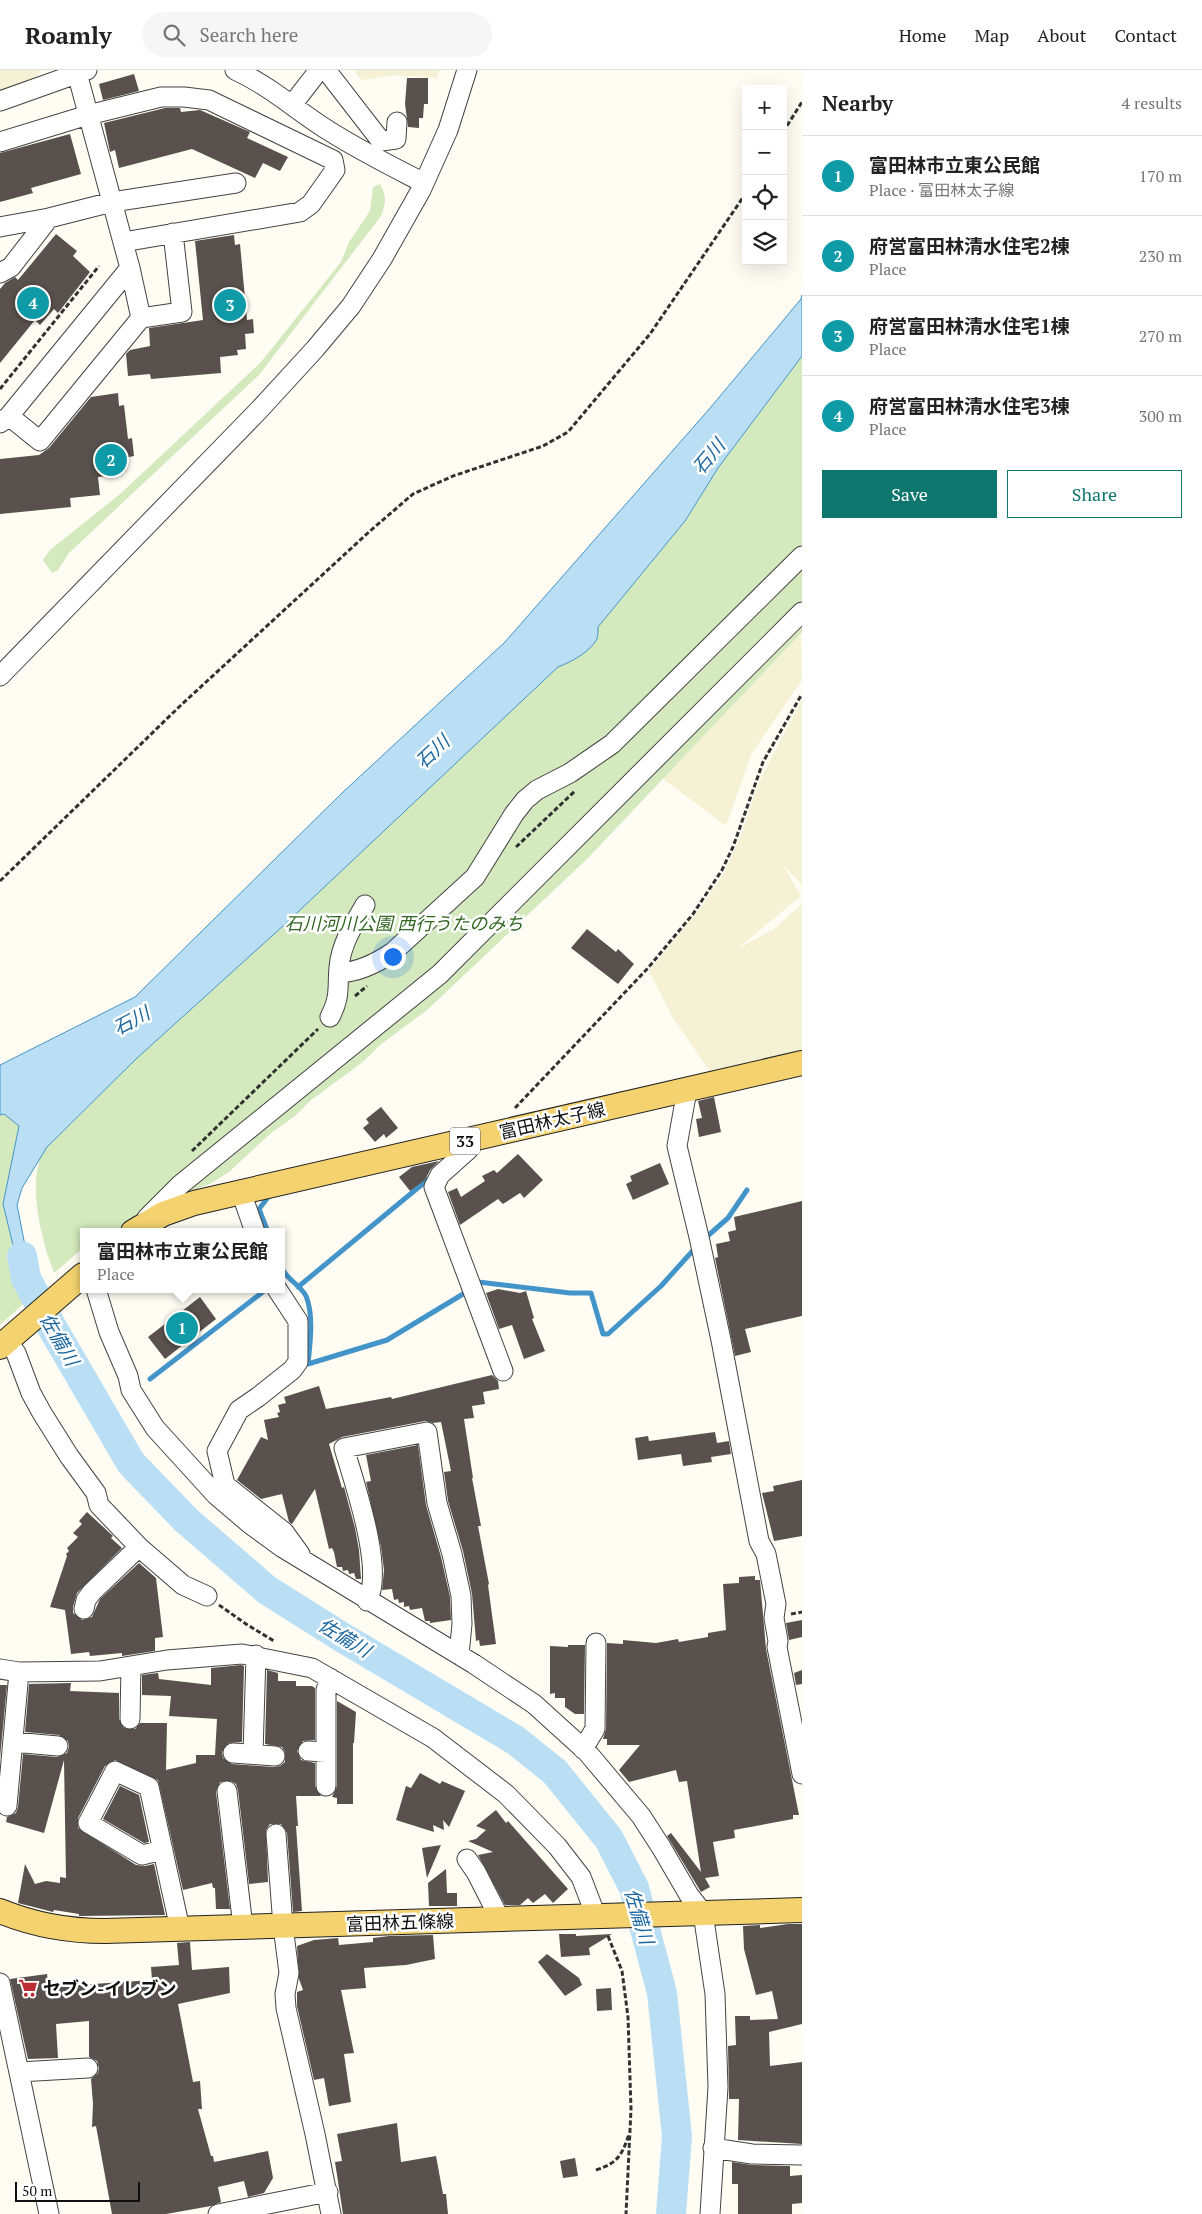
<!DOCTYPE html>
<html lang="en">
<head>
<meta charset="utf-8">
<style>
  :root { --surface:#fff; --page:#f6f6f6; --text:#222; --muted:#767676; --line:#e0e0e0; --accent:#0f766e }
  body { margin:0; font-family:"PT Serif","Noto Sans JP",serif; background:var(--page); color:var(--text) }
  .controls { position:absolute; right:15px; top:15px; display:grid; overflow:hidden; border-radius:0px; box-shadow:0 5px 20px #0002 }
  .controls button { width:45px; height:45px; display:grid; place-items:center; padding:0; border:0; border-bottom:1px solid var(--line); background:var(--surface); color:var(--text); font:25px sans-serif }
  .scale { position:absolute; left:15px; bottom:12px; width:125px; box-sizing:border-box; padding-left:5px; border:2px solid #101010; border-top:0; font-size:14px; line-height:18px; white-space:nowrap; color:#101010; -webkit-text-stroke:4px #fff; paint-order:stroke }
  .you { position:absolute; left:392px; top:886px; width:18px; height:18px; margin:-12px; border:4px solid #fff; border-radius:50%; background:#1a73e8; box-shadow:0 0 0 8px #1a73e833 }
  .badge { display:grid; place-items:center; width:32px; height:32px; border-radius:50%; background:var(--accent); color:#fff; font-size:16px; font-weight:700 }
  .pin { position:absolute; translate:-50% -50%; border:2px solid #fff; box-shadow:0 1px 5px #0006 }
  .popup { position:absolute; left:80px; top:1158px; width:205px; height:65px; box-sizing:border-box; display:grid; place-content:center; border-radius:0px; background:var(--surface); filter:drop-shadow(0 1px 4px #0005); font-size:16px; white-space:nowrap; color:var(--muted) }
  .popup b { font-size:19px; color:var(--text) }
  .popup::after { content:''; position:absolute; left:50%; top:100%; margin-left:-10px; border:10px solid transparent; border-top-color:var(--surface) }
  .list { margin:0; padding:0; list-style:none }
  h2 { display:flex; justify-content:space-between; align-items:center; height:65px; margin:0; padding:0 20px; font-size:21px }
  h2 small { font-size:16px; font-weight:400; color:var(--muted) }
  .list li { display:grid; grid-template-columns:32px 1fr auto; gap:15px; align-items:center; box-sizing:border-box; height:80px; padding:0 20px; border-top:1px solid var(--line) }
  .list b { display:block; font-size:19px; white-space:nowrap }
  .list p { margin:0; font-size:16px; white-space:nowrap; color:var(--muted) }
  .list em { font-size:16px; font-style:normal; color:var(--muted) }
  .actions { display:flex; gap:10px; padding:15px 20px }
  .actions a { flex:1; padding:11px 0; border:1px solid var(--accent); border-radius:0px; text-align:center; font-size:18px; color:var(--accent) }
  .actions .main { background:var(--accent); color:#fff }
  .icon { flex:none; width:28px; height:28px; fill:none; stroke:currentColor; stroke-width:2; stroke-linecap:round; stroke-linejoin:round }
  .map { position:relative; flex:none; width:802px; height:2144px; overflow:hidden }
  header { display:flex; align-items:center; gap:30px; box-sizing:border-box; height:70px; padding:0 25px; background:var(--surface); border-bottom:1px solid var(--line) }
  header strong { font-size:24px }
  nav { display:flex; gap:28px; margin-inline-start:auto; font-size:18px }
  .search { width:350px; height:45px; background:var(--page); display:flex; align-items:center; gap:12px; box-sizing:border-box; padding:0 18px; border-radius:28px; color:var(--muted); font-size:19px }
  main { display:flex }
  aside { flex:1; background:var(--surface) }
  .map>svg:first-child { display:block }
</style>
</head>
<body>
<header>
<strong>Roamly</strong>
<div class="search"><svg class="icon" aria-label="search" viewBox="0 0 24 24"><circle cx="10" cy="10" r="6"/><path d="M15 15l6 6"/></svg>Search here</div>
<nav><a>Home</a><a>Map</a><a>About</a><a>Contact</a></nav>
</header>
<main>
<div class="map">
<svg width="802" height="2144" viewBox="0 0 802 2144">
  <rect width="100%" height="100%" fill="#fffcf4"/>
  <!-- farmland -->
  <path fill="#f4f1d4" d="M0,0H41L33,11L0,21Z
    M354,0H439L437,8L396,5L361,10Z
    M801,563L802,610L752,683L726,756L663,709Z
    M802,629V815L782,793L801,826L737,879L774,859L802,834V980L711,1003L673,948L649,901L702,836L725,801L741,765L758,714Z"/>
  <!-- green -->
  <path fill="#d4e9bd" d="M380,114C387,126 386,133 381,146L259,305L69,483L58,500L52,503L43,490L50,480L120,424L261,292L341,192L349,172L370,141L373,117Z
    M802,286V562L588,788L427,940L380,975L364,991L310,1031L295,1046L271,1063L229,1102L210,1114L146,1136L115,1162H83V1178L54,1203C52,1195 48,1188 46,1180C38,1150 30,1113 42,1082L136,989L283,856L558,596C571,592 590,582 597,569C598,566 598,560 598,557L685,451L718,398Z
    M4,1044L19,1056L5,1141L22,1212L32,1226L0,1255V1045Z"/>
  <!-- water -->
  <path fill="#badff4" stroke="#4394c9" d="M802,225V286L718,398L685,451L598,557C598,560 598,566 597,569C590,582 571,592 558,597L283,856L136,989L47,1077L22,1118L17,1135L31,1206L38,1220L32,1226L22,1212L3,1134L19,1056L4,1044L0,1045V995L135,927L342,723L505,572L711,337L801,229Z"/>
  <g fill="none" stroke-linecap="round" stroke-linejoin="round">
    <!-- stream -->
    <path stroke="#4394c9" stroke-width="5" d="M268,1162L259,1139L269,1126
      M703,1170L728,1148L747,1120
      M281,1196C286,1210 300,1214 306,1226C314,1245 310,1274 308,1294L387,1270L468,1221
      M474,1215L478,1212L570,1223H591L603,1264H608L661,1216L697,1176
      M298,1217L431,1107
      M150,1309L264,1221"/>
    <!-- river -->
    <path stroke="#badff4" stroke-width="30" d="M22,1186L26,1208L50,1254L131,1393L186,1450L267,1520L340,1566L515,1670L555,1702L609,1769L634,1818L662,1923L677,2066L671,2144"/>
  </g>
  <!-- building -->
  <path fill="#58514d" d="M134,4L139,21L103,30L99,14Z
    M407,8H428V34H424L423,48H419V58L408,57L405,34Z
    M165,38H180L181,42L200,40L250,62L247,68L288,87L280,101L263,93L255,108L192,79L119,98L115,80L110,82L104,53Z
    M70,64L81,104L31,118L33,123L0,132V83Z
    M56,164L77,181L73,186L90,202L58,243L54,239L40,255L35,250L0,293V219L5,213L15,207L18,210Z
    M234,165L235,175L240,174L247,250L253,249L254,263L245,264L246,279L237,280L238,285L220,287L221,303L151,309L150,304L128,306L126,284L130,280L150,276L149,258L203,250L195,171Z
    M118,323L119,336L124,335L128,369L132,368L134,386L124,388L126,401L117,402V405L98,407L100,425L70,428L71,437L0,444V389L39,385L49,378L91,327Z
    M587,859L616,882L618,879L634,894L618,914L571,878Z
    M714,1027L721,1062L699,1067L696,1049L702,1048L698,1031Z
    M381,1037L398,1058L386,1068L384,1064L375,1072L363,1058L369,1053L366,1049Z
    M518,1084L543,1110L524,1128L520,1123L503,1134L498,1129L460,1155L448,1122L457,1118L461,1127L485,1111L482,1106L494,1100L497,1103Z
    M439,1091L430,1100L425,1110L410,1121L399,1107L412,1097Z
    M660,1093L669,1114L633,1130L626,1114L632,1111L630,1106Z
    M802,1131V1246L745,1259L751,1282L735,1286L715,1188L718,1187L716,1174L730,1171L728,1162L736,1160L734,1147Z
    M498,1219L520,1223L526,1221L534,1248L532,1249L545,1281L524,1289L512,1255L499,1259L486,1223Z
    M200,1227L216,1249L165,1289L148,1267Z
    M492,1305L498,1311L499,1319L483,1322L485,1334L472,1336L474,1348L464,1349L473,1408H472L481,1456H478L489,1514L488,1515L496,1574L480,1576L479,1570L476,1571L472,1524L463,1481L448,1431L444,1402L451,1401L441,1352L433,1353L425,1351L342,1367L329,1374L342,1418L344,1417L355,1458L359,1480L361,1509H356L354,1503L349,1504L348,1500L343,1501L342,1497H337L334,1482L332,1478L329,1479L315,1419L292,1454L289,1452L282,1424L261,1429L237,1410L261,1367L268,1370L264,1350L279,1347L277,1343L280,1342L278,1335L286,1333L284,1327L319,1316L326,1339L391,1327L392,1329Z
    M715,1362L717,1373L729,1371L731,1384L711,1387L712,1392L683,1396L681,1384L638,1390L635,1368L648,1366L649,1371Z
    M418,1375L426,1435L441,1487L450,1527L451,1550L430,1553V1551H425L422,1538L410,1540L409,1536L404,1537V1532L399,1533L398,1529L394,1530L392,1519L382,1520L384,1500L381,1477L366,1412L371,1411L366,1385Z
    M802,1410V1466L774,1471L762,1423L774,1421L773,1416Z
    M87,1442L113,1466L111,1468L122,1478L77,1523L73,1537V1543L82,1550L92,1547L100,1529L139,1493L156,1508L163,1567L155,1568V1581L122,1586V1583L90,1586L89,1582L71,1584L65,1540L50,1537L67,1486L66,1484L69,1481L67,1478L78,1467L73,1463L82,1454L79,1451Z
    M755,1506V1510H760L766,1579L799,1745H793V1749L734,1760L735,1768L713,1772L719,1806L705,1808L710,1817L701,1822L667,1766L671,1763L701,1802L687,1711L679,1712L676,1700L629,1712L619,1700L640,1675H607V1669H603L606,1659L607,1573L623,1574V1570L656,1573L678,1569L679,1572L708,1567V1563L726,1560L723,1514L739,1513V1507Z
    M802,1550V1567L789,1570L786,1553Z
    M568,1575H585L584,1644H575L565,1637V1628H555V1623L550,1624V1576L568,1577Z
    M241,1595L244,1596L242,1672L229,1673L222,1682L223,1688L232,1694L274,1697L280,1696L285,1692V1682L282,1677L265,1674L267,1600L278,1603V1611H296V1616H312L315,1618V1670L303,1671L297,1681L301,1690L315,1693V1716L321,1726H296L298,1756H296L302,1841L293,1842L287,1763L281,1754H270L266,1760L268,1812L249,1814L238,1720L236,1714L231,1711L220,1712L216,1722L230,1839H216L215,1818H213L212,1813L183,1820L158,1710L115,1690L105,1696L78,1748V1758L136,1795L145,1796L154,1794L165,1845L79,1846V1844L54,1840L53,1842L18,1833L25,1794L35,1814L46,1811L60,1813V1807L66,1808L64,1690L44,1763L6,1752L7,1747L16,1743L18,1737L23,1684L57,1687L67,1683L69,1677L68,1671L59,1665L25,1662L29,1614L71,1613L70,1621L119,1623V1649L124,1658L135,1659L140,1653H167L166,1700L196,1693V1685H215L217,1649L169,1646L171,1626L142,1625V1605L158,1603L159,1609L211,1615V1598Z
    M802,1600V1614L796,1615L794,1603Z
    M0,1615H7L0,1688Z
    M337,1631L356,1642L354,1673H353V1734H337V1728L332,1727L337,1716Z
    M420,1703L440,1714L442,1711L465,1721L449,1757L443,1750L444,1760L433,1755L434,1762L396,1750L406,1716L411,1718Z
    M120,1716L139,1725L149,1772L144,1773L103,1749Z
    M496,1740L506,1753L508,1751L568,1819L553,1833L545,1824L533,1833L528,1828L520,1835H505L478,1785L493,1782L468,1771L476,1769L486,1760L476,1756Z
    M441,1775L427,1808L422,1778Z
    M446,1799L447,1823H457V1836H429L428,1813Z
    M788,1854H802V1954L769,1962L770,1996L802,1992V2074L738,2070L739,2029H729L728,1976L736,1975L735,1946H750V1950L778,1949L772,1921L756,1925L744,1879L743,1856L760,1855V1858Z
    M559,1864H576V1866L612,1864L589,1878L590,1885L561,1887Z
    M433,1865L435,1889L406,1895L364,1898L366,1918L341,1920L354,1983L344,1984L351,2032L329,2036L324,2008L314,2010L297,1936V1922L303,1920L299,1909L297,1876L314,1870L338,1868L339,1875L373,1872V1868L389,1866Z
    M190,1872L192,1900L229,1897L230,1923L178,1934L193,2012L200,2011L202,2039H198L211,2086H213L214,2092L268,2081L273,2108L264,2123L248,2127L244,2111L218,2117L221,2132L211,2136L166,2144H112L96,2056L92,2057L93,2034L91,2009L98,2003L99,1998L97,1991L89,1987V1951L56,1954L58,1988L28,1989L10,1909L47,1904L49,1917L152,1910L151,1897L179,1895L177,1873Z
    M547,1884L579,1908L582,1915L565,1926L538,1892Z
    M611,1918L612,1940L597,1941L596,1919Z
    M397,2053L401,2092L436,2086L443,2124H446L448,2144H343L335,2092L342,2091L337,2064Z
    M575,2088L578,2106L563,2108L560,2091Z
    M732,2092L752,2095L790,2096V2106L802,2105V2133L792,2134V2144H738V2114H732Z"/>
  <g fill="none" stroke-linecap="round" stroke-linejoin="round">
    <!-- minor casing -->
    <g stroke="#434343" stroke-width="21">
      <path id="minor" d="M235,0C268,15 295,39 326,59C357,79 391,96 424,113
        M326,0L381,71L396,69L397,52
        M77,3L130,198L141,248
        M0,31L87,0
        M292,35L319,0
        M0,72L88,45L161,27H184L209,30L333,90L335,100L311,134L300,142L123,172
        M0,157L49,148L112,132L236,113
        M0,203L11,197L49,148
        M9,346L40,371L141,248L182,242L173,163
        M0,353L9,346L130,198
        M0,606L259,340L315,279L351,236L382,189L421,120L448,60L467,0
        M339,903C359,902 377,893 393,882L475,807L514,744L525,730L537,720L570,703L612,674L802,486
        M330,947C341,925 337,919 339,897C341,874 354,854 365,835
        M687,1020L677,1076L699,1167L721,1270L759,1471L766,1484L776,1534L774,1548L778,1571L777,1577L802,1704
        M467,1070L468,1080L440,1105L434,1117L503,1301
        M241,1122L255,1162
        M147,1148L180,1115L440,904L802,542
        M96,1219L109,1262L128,1306L131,1320L155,1358L216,1425L250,1454L283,1478L474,1594L534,1634L587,1682L641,1746L661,1777L689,1825L703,1843L715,1924L718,2017L710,2144
        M277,1219L298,1251V1292L292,1300L258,1327L239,1340L217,1381L225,1415L284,1462L300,1484
        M7,1271L16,1283L31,1323L42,1343L69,1386L96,1423L99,1435L140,1478L183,1515L207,1526
        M367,1531C385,1501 354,1412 344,1378L427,1362L437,1433L452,1484L461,1526L462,1554L459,1585
        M84,1539L86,1530L92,1522L139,1477
        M0,1599L19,1602L100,1601L167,1590L242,1584L312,1598L433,1668L506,1724L557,1776L581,1807L596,1846
        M130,1649L131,1596
        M13,1672L58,1676
        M583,1679L595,1659L596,1573
        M308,1681L326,1682
        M233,1683L275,1686
        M253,1684L256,1585
        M326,1716V1620L330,1608
        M227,1721L243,1857
        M7,1736L19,1602
        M276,1764L283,1856L289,1903L285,1924L286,1938L315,2064L331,2144
        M163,1780L142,1785L88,1753L115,1701L149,1717L180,1859
        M467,1789L476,1802L500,1849
        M0,1913L49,2144
        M19,2002L88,1998
        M713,2078L752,2084L802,2085
        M218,2144L328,2122"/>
    </g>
    <!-- major casing -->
    <g stroke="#212121" stroke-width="26">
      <path id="major" d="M133,1162L163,1144L194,1133L802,993
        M0,1277L83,1205
        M0,1841C34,1855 69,1861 105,1861L802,1840"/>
    </g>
    <!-- path -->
    <path stroke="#323232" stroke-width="3" stroke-dasharray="5 2.5" stroke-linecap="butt" d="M783,62L802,32
      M0,319L99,196
      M516,777L575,721
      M0,811L180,636L370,461L413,424L453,406L543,376L568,362L650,264L746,123
      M355,926L367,916
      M515,1038L648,898L693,844L722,800L733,777L763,692L802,624
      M192,1081L318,959
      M219,1535L246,1554L274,1571
      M791,1544L802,1542
      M608,1866L622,1901L628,1947L631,2039L626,2144
      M596,2100C618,2093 622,2085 629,2064"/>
    <!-- minor -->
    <use href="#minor" stroke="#fff" stroke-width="19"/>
    <!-- major -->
    <use href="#major" stroke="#f3d26f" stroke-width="24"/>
  </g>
  <!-- icons -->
  <defs>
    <g id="supermarket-bare" transform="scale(1.5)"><path d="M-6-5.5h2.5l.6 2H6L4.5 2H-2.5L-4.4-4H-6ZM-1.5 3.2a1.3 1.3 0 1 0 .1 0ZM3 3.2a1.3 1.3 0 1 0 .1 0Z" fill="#bc2c33" stroke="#fff" stroke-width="2.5" paint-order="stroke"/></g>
  </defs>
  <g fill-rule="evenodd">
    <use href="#supermarket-bare" x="28" y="1918"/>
  </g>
  <g text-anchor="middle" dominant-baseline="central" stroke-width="5" stroke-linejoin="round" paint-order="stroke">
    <!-- shield labels -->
    <rect fill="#fff" stroke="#585858" stroke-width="1" x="450" y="1057.5" width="30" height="27" rx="4"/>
    <g font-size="16" font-weight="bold" fill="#101010">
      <text x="465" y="1071">33</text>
    </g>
    <!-- park labels -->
    <g font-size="18" font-style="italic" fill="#306721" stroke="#fff">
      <text x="404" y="853">石川河川公園 西行うたのみち</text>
    </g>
    <!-- street labels -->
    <g font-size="18" fill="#101010" stroke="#fff">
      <text transform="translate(552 1050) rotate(-13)">富田林太子線</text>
      <text transform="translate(400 1852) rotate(-2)">富田林五條線</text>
    </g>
    <!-- poi labels -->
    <g font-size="18" font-weight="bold" fill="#101010" stroke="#fff" text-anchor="start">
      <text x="43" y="1918">セブン-イレブン</text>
    </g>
    <!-- water labels -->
    <g font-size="19" font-style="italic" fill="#1c679f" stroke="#fff">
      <text transform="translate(708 386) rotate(-50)">石川</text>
      <text transform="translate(432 681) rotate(-43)">石川</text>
      <text transform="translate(131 950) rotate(-28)">石川</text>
      <text transform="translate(60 1269) rotate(60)">佐備川</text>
      <text transform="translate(345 1567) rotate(31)">佐備川</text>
      <text transform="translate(640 1846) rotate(73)">佐備川</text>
    </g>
  </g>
</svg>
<div class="controls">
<button>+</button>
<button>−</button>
<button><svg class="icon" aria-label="locate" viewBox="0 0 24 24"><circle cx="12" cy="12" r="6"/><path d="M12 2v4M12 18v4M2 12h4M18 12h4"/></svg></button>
<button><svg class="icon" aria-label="layers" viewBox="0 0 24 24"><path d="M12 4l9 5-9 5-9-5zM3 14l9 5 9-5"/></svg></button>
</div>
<div class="scale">50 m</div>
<div class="you"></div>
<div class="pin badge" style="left:182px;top:1258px;background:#0f9aa8">1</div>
<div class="popup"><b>富田林市立東公民館</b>Place</div>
<div class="pin badge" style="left:111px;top:390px;background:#0f9aa8">2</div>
<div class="pin badge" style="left:230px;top:235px;background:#0f9aa8">3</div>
<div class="pin badge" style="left:33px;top:233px;background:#0f9aa8">4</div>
</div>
<aside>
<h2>Nearby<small>4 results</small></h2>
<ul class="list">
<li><span class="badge" style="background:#0f9aa8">1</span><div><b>富田林市立東公民館</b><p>Place · 富田林太子線</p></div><em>170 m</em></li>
<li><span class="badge" style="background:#0f9aa8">2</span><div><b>府営富田林清水住宅2棟</b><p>Place</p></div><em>230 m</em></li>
<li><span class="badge" style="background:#0f9aa8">3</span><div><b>府営富田林清水住宅1棟</b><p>Place</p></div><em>270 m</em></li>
<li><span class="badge" style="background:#0f9aa8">4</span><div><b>府営富田林清水住宅3棟</b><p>Place</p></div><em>300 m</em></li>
</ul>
<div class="actions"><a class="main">Save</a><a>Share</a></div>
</aside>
</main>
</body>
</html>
